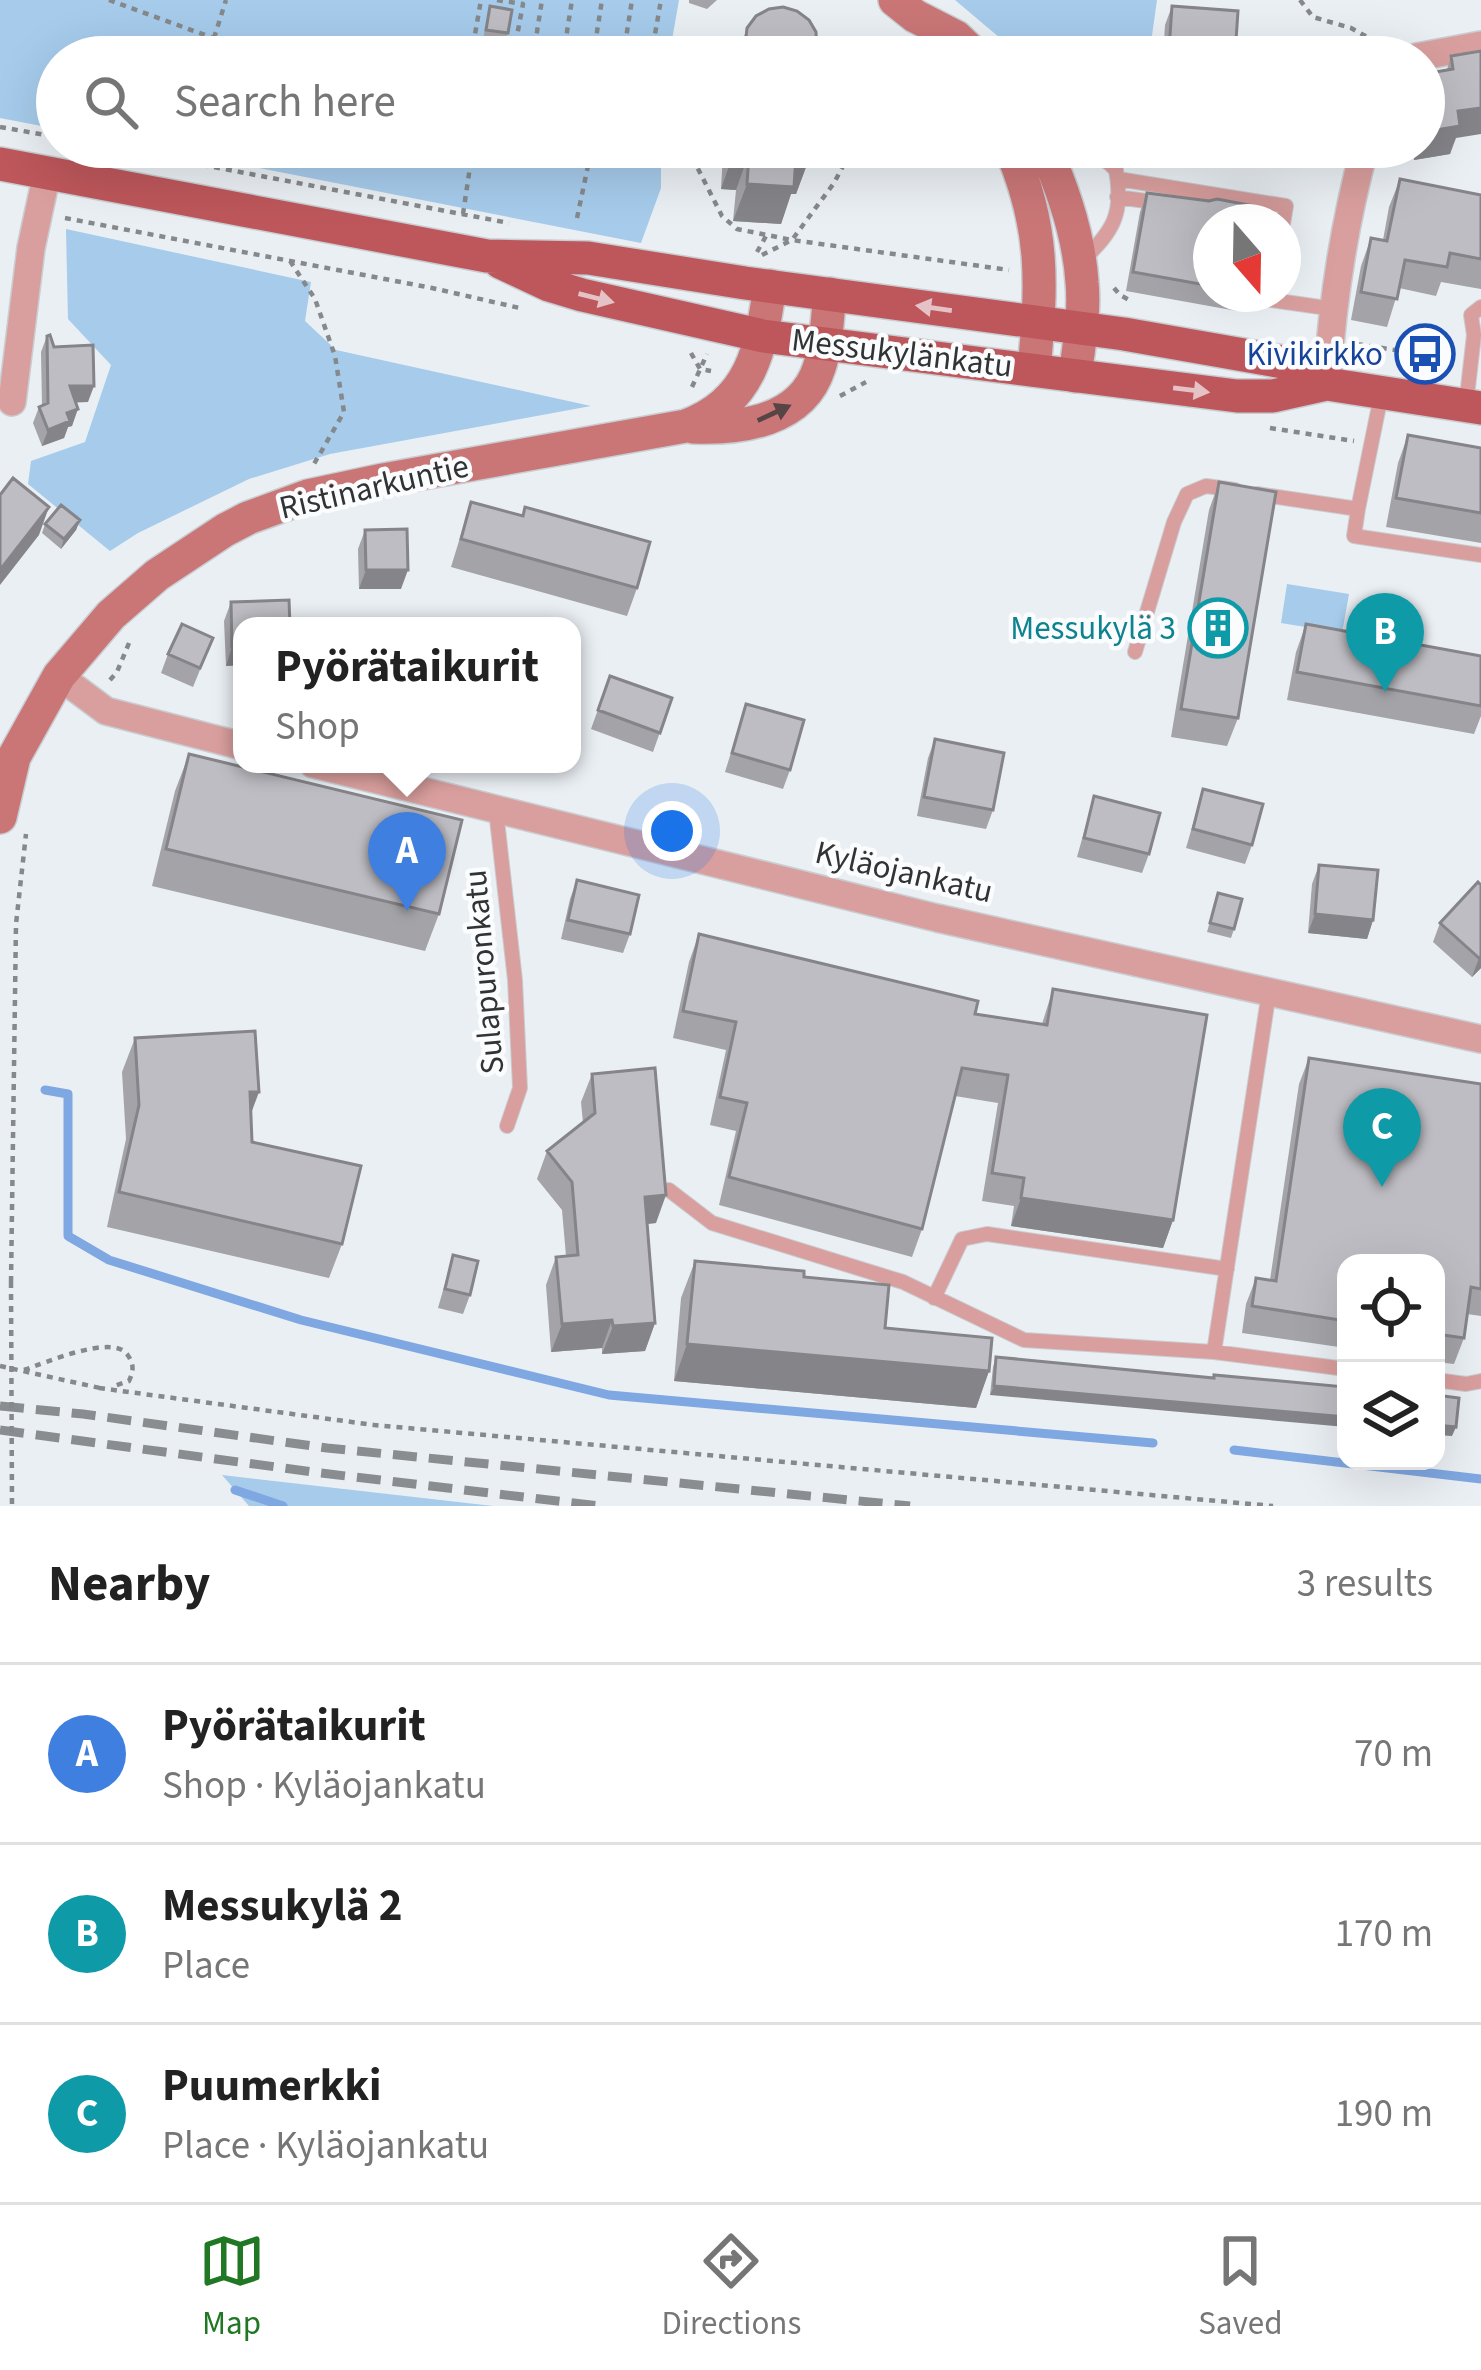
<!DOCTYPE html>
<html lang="en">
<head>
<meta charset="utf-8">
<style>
  :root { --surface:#fff; --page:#f2f2f2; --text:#222; --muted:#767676; --line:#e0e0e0; --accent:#217724 }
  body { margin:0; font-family:"Source Sans 3",sans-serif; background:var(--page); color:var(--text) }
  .controls { position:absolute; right:36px; bottom:36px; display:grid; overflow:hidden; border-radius:24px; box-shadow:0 12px 48px #0002 }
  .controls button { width:108px; height:108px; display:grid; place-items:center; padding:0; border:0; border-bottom:3px solid var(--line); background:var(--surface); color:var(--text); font:60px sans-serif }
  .compass { position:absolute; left:1193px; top:204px; width:108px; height:108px; border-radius:50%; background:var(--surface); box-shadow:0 12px 48px #0002; rotate:160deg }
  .you { position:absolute; left:672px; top:831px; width:42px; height:42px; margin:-30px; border:9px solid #fff; border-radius:50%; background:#1a73e8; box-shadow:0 0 0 18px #1a73e833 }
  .badge { display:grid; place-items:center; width:78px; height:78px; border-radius:50%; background:var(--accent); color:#fff; font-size:39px; font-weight:700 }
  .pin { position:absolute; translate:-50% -99px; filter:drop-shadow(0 3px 6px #0008) }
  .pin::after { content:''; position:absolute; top:63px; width:42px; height:36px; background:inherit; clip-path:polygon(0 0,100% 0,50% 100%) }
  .popup { position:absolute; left:233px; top:617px; width:348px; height:156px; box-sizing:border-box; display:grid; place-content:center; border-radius:24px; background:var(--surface); filter:drop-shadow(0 3px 9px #0005); font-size:39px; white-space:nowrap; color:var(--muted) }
  .popup b { font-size:45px; color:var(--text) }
  .popup::after { content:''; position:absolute; left:50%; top:100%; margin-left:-24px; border:24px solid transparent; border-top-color:var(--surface) }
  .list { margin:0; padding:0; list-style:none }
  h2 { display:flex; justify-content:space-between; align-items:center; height:156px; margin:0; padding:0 48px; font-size:51px }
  h2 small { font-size:39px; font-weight:400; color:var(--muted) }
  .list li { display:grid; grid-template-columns:78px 1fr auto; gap:36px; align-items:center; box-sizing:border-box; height:180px; padding:0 48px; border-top:3px solid var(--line) }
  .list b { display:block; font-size:45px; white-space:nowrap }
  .list p { margin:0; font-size:39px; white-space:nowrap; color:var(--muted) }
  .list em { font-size:39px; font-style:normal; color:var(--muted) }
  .icon { flex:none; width:66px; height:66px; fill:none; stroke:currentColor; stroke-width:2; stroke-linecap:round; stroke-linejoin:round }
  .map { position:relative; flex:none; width:1481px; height:1506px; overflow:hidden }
  .search { position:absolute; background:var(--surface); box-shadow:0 12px 48px #0002; left:36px; right:36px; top:36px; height:132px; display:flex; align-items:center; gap:30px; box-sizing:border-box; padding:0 42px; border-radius:66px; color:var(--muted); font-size:45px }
  .sheet { height:696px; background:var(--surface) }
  nav { display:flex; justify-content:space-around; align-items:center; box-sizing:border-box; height:168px; border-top:3px solid var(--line); background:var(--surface); font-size:33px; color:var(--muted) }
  nav a { display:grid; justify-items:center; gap:6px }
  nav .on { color:var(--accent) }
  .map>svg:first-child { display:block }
</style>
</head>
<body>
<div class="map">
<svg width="1481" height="1506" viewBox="0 0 1481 1506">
  <rect width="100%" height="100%" fill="#eaeff4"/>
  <!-- green -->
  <path fill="#a6cbeb" d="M0,0H679L669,57H57V129L0,118Z
    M955,0H1157L1149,57H1015L1000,38Z
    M152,147H661V188L641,243Z
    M66,229L311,282L305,321L336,350L591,406L330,454L249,479L138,533L110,551L28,484L31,461L85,442L111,365L68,319Z
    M1287,584L1349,594L1342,633L1281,623Z
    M222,1475L493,1506H249Z"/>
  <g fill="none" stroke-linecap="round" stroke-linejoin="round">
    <!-- stream -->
    <path stroke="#7fa7e1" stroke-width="9" d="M45,1090L68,1094V1236L109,1260L301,1320L609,1395L1153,1443
      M1234,1450L1481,1479
      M235,1490L283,1506"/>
    <!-- service casing -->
    <g stroke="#c9cdd1" stroke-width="16">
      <path id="service" d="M1050,162C1075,153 1096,148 1116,170C1124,214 1113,231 1083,260
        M1118,179L1286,206L1283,224
        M1117,197L1160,203
        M1272,294L1271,300L1334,309
        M1466,405L1474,335L1471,315L1481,307
        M1257,494L1358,509L1381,396
        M1358,509L1354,536L1481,555
        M1135,652L1174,522L1187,494L1206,486L1235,490
        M496,811L515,980L520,1088L507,1126
        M1269,992L1214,1352L1346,1369
        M669,1190L712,1223L903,1282L1024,1340L1214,1352
        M934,1298L962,1239L987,1234L1227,1269
        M1436,1380L1466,1384L1481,1381"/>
    </g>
    <!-- minor casing -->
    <g stroke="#c9cdd1" stroke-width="30">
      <path id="minor" d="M1417,57L1481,45
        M1327,384C1332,304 1344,224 1365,147
        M12,402L31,248L47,173
        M59,676L106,711L242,746
        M313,764L937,918L1481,1039"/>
    </g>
    <!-- secondary casing -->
    <g stroke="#c9cdd1" stroke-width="36">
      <path id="secondary" d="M895,0L915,16L956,37L977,57
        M1010,147C1045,228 1042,284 1034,370
        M1044,147C1063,189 1079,236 1082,282C1085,313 1079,345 1075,376
        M693,427C741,429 802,421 819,368C827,345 827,318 830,294
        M0,817L14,757L59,676L111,615L157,575L225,530L248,518L308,496L383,480L686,426C752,402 761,348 770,286"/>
    </g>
    <!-- primary casing -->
    <g stroke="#c9cdd1" stroke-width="36">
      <path id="primary" d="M0,164L487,256L588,258L745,283L1124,334L1283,362L1327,384L1481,408
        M500,262L549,285L582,295L763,336L1237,396H1273L1327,384"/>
    </g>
    <!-- path -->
    <path stroke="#85898b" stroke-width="4.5" stroke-dasharray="6 6" stroke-linecap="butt" d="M109,0L235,46L296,57
      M497,0L523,4L513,57
      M1300,0L1313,17L1351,28L1378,43L1390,52
      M214,38L226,0
      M471,57L481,0
      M533,57L542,0
      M563,57L572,0
      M593,57L602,0
      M623,57L632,0
      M651,57L661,0
      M731,57L745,43
      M0,127L57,137
      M108,147L509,223
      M687,147L722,216L737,229L792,240L1009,270
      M867,147L922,154L983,155
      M463,214L473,147
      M65,218L432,288L524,309
      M577,218L592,147
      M757,252L766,236
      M762,255L792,240L834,183L853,147
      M290,261L315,299L335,356L344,412L314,464
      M1114,288L1120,295L1133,302
      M1357,344L1452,359
      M691,353L700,369L711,371
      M692,387L707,354
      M840,396L866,382
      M1270,428L1354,441
      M110,680L117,672L129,643
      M11,1282L16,924L26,834
      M0,1366L100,1388
      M24,1370C45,1363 111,1334 127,1354C134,1364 134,1370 129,1381L111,1387
      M99,1388L374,1425L1273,1506"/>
    <!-- service -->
    <use href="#service" stroke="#d99f9e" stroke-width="14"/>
    <!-- minor -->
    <use href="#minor" stroke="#d99f9e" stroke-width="27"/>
    <!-- secondary -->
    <use href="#secondary" stroke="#ca7677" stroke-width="33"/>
    <!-- primary -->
    <use href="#primary" stroke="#bd575b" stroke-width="33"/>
    <!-- rail -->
    <path stroke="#8a8d90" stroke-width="9" stroke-dasharray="24 12" stroke-linecap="butt" d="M0,1406L83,1414L327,1448L910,1506
      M0,1430L321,1473L599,1506"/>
    <!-- path-bridge -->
    <path stroke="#85898b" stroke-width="4.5" stroke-dasharray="6 6" stroke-linecap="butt" d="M11,1282L12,1506"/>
  </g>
  <!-- wall -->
  <path fill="#a3a3a8" d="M689,0H717L707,9L689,3Z
    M490,6L508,33L504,43L483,39Z
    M1172,6L1238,11L1234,57H1163L1165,25Z
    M747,28L817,57H737Z
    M1481,51L1450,154L1414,160L1412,147H1424L1451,56Z
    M701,147H830L825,160L809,159L796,194H791L781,224L733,221L736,190L721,189L723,153L700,152Z
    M1400,179L1481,195V289L1441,282L1436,296L1399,288L1387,327L1351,320L1361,266L1371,238L1383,240L1389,207Z
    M1147,193L1211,222V294H1243L1237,311L1126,291L1140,212Z
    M47,336L88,402H76L72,426L68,427L64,438L42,446L33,423L39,407L42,406L41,352Z
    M1408,435L1481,448V543L1386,527L1398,463Z
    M1219,482L1238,718L1227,746L1171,737L1209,510Z
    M471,502L522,516L637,588L627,616L451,567Z
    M80,520L76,530L61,549L42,533L45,524Z
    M365,530L401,589H359L358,549Z
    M231,602L242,626V665L226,666L224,621Z
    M1306,624L1481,656V716L1474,734L1287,700L1296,652Z
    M213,638L193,687L161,673L168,654Z
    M610,676L672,698L653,752L591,729Z
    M746,704L790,770L783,789L725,772Z
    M935,739L993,810L986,829L917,816L928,758Z
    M189,754L439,914L425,951L152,886L175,791Z
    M1203,789L1252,845L1245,864L1186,848Z
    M1094,796L1149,854L1142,873L1077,857Z
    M1319,865L1373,920L1367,939L1308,933L1312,884Z
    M577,880L630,934L623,953L561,939L570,899Z
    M1481,885V968L1472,977L1433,942L1440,923Z
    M1218,893L1234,929L1231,938L1207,932Z
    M699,934L975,1014L1042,1024L1053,989L1173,1220L1163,1248L1011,1226L1014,1206L982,1201L998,1103L955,1096L922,1229L912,1257L719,1205L736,1131L710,1125L726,1050L673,1038L689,962Z
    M135,1038L251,1114L252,1142L342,1244L329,1278L107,1227L126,1139L122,1072Z
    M1309,1058L1481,1084V1316L1467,1314L1464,1338L1454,1364L1436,1362V1263H1346V1348L1242,1333L1246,1304L1256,1278L1270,1280L1299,1084Z
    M592,1074L656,1223L647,1224L655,1323L645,1351L602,1354V1348L551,1352L546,1285L556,1257L566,1256L562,1210L537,1179L547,1151L583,1123L581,1102Z
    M453,1255L470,1295L463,1314L438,1308Z
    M695,1261L804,1277L885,1328L989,1371L976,1408L674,1381L681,1298Z
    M996,1357L1214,1378L990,1395L993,1367Z"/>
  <!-- shaded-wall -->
  <path fill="#858488" d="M1169,50L1235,55L1234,57H1166Z
    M1481,108V134L1456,138L1450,154L1414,160L1419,147H1424V132L1458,111Z
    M702,147H725L723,153L700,152Z
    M802,147H830L825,160L809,159L796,194H791L781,224L733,221L747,184L796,156Z
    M734,152L749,153L736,190L721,189Z
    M70,386H94L88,402L64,403Z
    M78,409L72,426L68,427L64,438L42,446L48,430L67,413Z
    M49,507L39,535L0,585V570Z
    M80,520L76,530L61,549L64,539Z
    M366,570H408L401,589H359Z
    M242,646V665L226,666L232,647Z
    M1315,914L1373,920L1367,939L1308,933Z
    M1481,957V968L1472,977L1479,958Z
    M250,1092H259L246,1127Z
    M666,1195L656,1223L635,1225L645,1197Z
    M1021,1198L1173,1220L1163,1248L1011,1226Z
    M612,1320L602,1348L551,1352L562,1324Z
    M655,1323L645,1351L602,1354L613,1326Z
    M687,1344L989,1371L976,1408L674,1381Z
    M994,1386L1346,1417V1427L990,1395Z
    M1436,1425L1456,1427L1452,1436L1436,1435Z"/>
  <!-- building -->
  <path fill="#bebdc3" stroke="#858488" stroke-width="3" d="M490,6L512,10L508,33L486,30Z
    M1172,6L1238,11L1235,55L1169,50Z
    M783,7L797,11L809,20L816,32L817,57H744L747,28L756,16L769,9Z
    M1294,41L1352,49L1351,57H1292Z
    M1481,51V108L1458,111L1460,126L1424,132V74L1453,69L1451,56Z
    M734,147H810L809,157L796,156L794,187L747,184L749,153L734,152Z
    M1400,179L1481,195V259L1450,253L1447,267L1405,260L1397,299L1361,292L1371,238L1387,241Z
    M1147,193L1209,201L1217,199L1259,207L1257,222H1211V286L1133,272Z
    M50,335L54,347L93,345L94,386H70L78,409L67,413L70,421L48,430L39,407L48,403L47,336Z
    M1408,435L1481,448V513L1396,498Z
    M13,478L49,507L0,570V495Z
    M1219,482L1276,492L1238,718L1181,709Z
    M471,502L523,516L525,507L650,542L637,588L461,539Z
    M61,505L80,520L64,539L45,524Z
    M407,529L408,570H366L365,530Z
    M289,600L290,626H242V646L232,647L231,602Z
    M182,624L213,638L200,668L168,654Z
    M1306,624L1481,656V706L1297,672Z
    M610,676L672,698L660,733L598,710Z
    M746,704L804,720L790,770L732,753Z
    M935,739L1004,753L993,810L924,797Z
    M189,754L462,820L439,914L166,849Z
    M1203,789L1263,804L1252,845L1193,829Z
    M1094,796L1160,813L1149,854L1084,838Z
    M1319,865L1378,870L1373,920L1315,914Z
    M577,880L639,895L630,934L568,920Z
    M1478,882L1481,885V957L1479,958L1440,923Z
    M1218,893L1242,899L1234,929L1210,923Z
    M699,934L978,1001L975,1014L1047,1025L1053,989L1207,1015L1173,1220L1021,1198L1024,1178L992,1173L1008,1075L962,1068L922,1229L729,1177L747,1103L720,1097L736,1022L683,1011Z
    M255,1031L259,1092H250L252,1142L361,1166L342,1244L119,1192L139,1105L135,1038Z
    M1309,1058L1481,1084V1289L1471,1287L1464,1338L1436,1334V1263H1346V1321L1252,1306L1256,1278L1276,1281Z
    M655,1068L666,1195L645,1197L655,1323L613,1326L612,1320L562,1324L556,1257L578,1255L572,1182L547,1151L595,1113L592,1074Z
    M453,1255L478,1261L470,1295L445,1289Z
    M695,1261L804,1271V1277L889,1285L885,1328L992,1338L989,1371L687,1344Z
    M996,1357L1214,1378V1375L1346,1387V1417L994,1386Z
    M1436,1395L1459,1398L1456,1427L1436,1425Z"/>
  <!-- one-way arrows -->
  <defs><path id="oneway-solid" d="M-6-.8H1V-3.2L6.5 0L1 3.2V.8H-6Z" transform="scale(3)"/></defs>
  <g fill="#e5c2c5">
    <use href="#oneway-solid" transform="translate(596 298) rotate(14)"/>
    <use href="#oneway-solid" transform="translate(934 308) rotate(-172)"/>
    <use href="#oneway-solid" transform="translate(1191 390) rotate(7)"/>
  </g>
  <use fill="#574445" href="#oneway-solid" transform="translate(774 413) rotate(-25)"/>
  <!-- icons -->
  <defs>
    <g id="bus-ring" transform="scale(3)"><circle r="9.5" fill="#fafcfe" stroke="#1a4fb4" stroke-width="1.5"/><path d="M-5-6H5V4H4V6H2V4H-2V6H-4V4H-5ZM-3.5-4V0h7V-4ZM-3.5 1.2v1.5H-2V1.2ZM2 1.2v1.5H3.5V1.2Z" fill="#1a4fb4"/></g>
    <g id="building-ring" transform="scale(3)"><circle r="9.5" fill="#fafcfe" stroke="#0f9aa8" stroke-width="1.5"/><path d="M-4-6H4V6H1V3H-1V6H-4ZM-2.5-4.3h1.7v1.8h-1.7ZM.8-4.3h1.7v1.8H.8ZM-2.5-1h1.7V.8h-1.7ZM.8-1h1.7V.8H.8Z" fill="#0f9aa8"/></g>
  </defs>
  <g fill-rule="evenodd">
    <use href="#bus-ring" x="1425" y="354"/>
    <use href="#building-ring" x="1218" y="628"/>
  </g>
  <g text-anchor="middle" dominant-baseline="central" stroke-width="9" stroke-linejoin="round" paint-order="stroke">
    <!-- street labels -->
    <g font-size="33" fill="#313334" stroke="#fafcfe">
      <text transform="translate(902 353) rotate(7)">Messukylänkatu</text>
      <text transform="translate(374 487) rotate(-13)">Ristinarkuntie</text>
      <text transform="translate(904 872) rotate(13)">Kyläojankatu</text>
      <text transform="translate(484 972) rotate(-95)">Sulapuronkatu</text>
    </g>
    <!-- transit labels -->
    <g font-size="33" fill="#164399" stroke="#fafcfe" text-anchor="end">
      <text x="1383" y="354">Kivikirkko</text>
    </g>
    <!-- culture labels -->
    <g font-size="33" fill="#0d838f" stroke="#fafcfe" text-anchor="end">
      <text x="1176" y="628">Messukylä 3</text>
    </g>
  </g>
</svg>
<div class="controls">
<button><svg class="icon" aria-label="locate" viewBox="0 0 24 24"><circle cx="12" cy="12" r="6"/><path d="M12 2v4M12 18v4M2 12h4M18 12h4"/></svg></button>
<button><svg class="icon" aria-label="layers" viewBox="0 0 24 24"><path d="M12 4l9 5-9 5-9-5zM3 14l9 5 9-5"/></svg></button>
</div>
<svg class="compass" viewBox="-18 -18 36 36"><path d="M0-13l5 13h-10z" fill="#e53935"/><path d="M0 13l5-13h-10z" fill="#767676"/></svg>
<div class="you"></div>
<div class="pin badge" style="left:407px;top:911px;background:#3f7fe0">A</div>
<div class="popup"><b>Pyörätaikurit</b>Shop</div>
<div class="pin badge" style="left:1385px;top:692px;background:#0f9aa8">B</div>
<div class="pin badge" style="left:1382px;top:1187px;background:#0f9aa8">C</div>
<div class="search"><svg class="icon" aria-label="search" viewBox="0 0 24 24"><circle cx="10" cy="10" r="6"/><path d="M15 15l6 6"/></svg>Search here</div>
</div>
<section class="sheet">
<h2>Nearby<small>3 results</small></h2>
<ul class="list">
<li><span class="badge" style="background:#3f7fe0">A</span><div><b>Pyörätaikurit</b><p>Shop · Kyläojankatu</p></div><em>70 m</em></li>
<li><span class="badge" style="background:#0f9aa8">B</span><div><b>Messukylä 2</b><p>Place</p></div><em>170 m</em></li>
<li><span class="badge" style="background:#0f9aa8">C</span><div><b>Puumerkki</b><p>Place · Kyläojankatu</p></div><em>190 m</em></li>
</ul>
</section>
<nav>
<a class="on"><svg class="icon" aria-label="map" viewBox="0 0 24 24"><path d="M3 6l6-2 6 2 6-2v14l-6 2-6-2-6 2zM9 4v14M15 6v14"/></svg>Map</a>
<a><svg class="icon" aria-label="directions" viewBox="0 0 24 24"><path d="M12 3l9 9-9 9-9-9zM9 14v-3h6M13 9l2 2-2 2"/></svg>Directions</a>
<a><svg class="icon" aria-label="saved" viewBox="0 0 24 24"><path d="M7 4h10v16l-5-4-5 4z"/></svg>Saved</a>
</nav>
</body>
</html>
